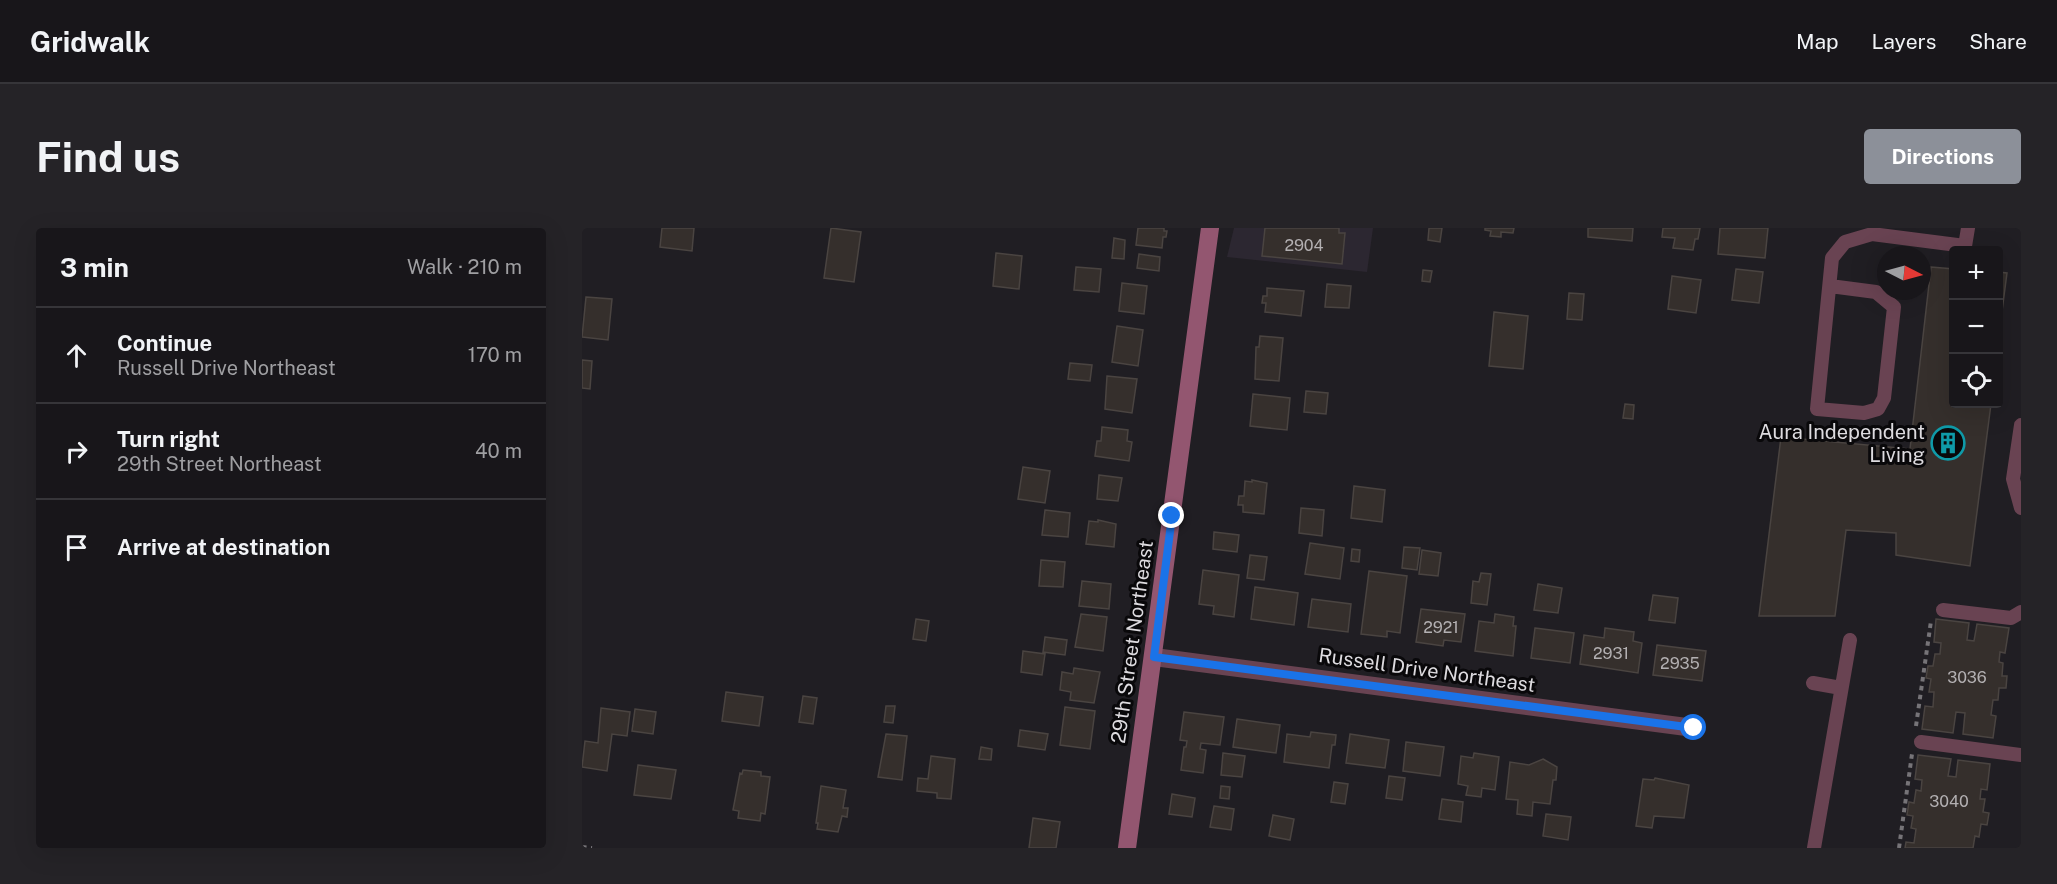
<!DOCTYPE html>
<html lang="en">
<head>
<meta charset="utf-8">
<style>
  :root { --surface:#18161a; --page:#252327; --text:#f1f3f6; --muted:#9f9fa2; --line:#363539; --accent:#8c9099 }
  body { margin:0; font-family:"Public Sans",sans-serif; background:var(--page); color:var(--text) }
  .controls { position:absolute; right:18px; top:18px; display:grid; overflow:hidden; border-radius:6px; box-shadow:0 6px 24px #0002 }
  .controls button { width:54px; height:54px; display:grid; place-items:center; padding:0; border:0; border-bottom:2px solid var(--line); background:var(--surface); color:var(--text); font:30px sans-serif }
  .compass { position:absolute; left:1295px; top:18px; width:54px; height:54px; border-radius:50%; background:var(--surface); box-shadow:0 6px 24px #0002; rotate:96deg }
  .stop { position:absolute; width:18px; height:18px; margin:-14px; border:4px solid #1a73e8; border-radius:50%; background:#fff }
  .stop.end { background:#1a73e8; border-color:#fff; box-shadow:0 2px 6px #0008 }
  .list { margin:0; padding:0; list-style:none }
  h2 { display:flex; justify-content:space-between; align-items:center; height:78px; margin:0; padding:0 24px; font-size:26px }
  h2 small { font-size:20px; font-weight:400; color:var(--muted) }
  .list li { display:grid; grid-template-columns:39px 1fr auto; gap:18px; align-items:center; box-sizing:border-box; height:96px; padding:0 24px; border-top:2px solid var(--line) }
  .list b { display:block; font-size:22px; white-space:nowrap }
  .list p { margin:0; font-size:20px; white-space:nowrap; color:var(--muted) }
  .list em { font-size:20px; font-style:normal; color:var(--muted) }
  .icon { flex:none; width:33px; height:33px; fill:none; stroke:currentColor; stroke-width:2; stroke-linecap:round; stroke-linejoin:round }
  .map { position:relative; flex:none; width:1439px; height:620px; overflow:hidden; border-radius:6px }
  header { display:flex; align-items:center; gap:36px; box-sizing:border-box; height:84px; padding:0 30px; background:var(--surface); border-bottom:2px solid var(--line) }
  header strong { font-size:28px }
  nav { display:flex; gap:33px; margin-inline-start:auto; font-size:21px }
  .intro { display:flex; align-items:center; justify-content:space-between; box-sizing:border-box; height:144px; padding:0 36px }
  h1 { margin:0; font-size:42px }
  .button { padding:15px 27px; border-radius:6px; background:var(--accent); color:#fff; font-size:21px; font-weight:700 }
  main { display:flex; gap:36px; padding:0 36px }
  aside { flex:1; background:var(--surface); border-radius:6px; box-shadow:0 6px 24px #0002 }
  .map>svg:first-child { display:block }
</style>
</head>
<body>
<header>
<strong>Gridwalk</strong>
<nav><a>Map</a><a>Layers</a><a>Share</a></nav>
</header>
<div class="intro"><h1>Find us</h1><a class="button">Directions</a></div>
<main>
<aside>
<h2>3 min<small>Walk · 210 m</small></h2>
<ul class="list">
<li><svg class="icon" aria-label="ahead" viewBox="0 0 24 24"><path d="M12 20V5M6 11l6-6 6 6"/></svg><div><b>Continue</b><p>Russell Drive Northeast</p></div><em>170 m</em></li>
<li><svg class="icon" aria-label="right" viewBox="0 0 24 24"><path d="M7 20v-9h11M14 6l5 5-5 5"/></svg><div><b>Turn right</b><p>29th Street Northeast</p></div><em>40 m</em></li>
<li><svg class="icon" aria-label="arrive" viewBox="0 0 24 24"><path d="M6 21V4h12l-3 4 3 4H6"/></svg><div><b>Arrive at destination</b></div></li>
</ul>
</aside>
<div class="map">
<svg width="1439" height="620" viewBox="0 0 1439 620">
  <rect width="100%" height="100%" fill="#201e23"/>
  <!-- built -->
  <path fill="#2c2731" d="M652,0H791L785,44L645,29Z"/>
  <!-- building -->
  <path fill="#352f2c" stroke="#4a4441" stroke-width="1.5" d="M80,0H112L110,23L78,19Z
    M249,0L279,4L272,54L242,50Z
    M556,0H582V3H585L584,9H581L580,20L554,17Z
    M683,0H757V5H763L760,36L680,28Z
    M847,0H860L858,14L846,12Z
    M903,0H932L931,5L919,4V9L908,8L909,3L903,2Z
    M1006,0H1051L1050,13L1006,9Z
    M1081,0H1118L1116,11H1113L1111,22L1091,20L1093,10L1080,9Z
    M1138,0H1186L1183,30L1136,26Z
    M532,10L543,12L542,31L530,30Z
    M414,25L440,28L437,61L411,58Z
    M557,26L578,29L577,43L555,40Z
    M494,39L519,41L517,64L492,62Z
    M1349,39L1372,41V176H1409L1388,338L1314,327V305L1264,302L1253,388H1177L1199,209L1328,221Z
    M1154,41L1181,44L1177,75L1150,72Z
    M841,42L850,43L848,54L840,53Z
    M1416,44L1425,45L1416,114Z
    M1090,48L1119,52L1114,85L1086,81Z
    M540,55L565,58L562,86L537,83Z
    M745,56L769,58L767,80L743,79Z
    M685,60L722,63L719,88L683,84L684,75H680L681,68H685Z
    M987,65L1002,66L1000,92L985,91Z
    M4,69L30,71L26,112L0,109Z
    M912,84L946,88L941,141L907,138Z
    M535,98L561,102L556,138L530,134Z
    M678,108L701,110L697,153L673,151L674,119H677Z
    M0,132L10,133L8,161L0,160Z
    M488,135L510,137L508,153L486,151Z
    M525,148L555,151L550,185L523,181Z
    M724,163L746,165L744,186L722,184Z
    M671,166L708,170L705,202L668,198Z
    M1043,176L1052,177L1051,191L1041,190Z
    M520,199L546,202L545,213L550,214L547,233L513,228L515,213H519Z
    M441,239L468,243L463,275L436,271Z
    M517,247L540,250L536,273L515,271Z
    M670,252L685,255L682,286L661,284V277H656L657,268H662L663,253L670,254Z
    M772,258L803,262L800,294L769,290Z
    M719,280L742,282L740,308L717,305Z
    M463,282L488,285L486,309L460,307Z
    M516,292L534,296L532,319L504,316L507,293L516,294Z
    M632,304L657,307L655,324L631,321Z
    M728,315L762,320L758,351L723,346Z
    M822,319L838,320L835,342L820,340Z
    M770,321L778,322L777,334L769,333Z
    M840,322L859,325L856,348L837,346Z
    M668,327L685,329L682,352L665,350Z
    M459,332L483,334L481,359L457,358Z
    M621,342L657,347L652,389L631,386L632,378L617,376Z
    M787,343L825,348L818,405L805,403V409L779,406Z
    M899,345L909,346L905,377L889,375L891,353L897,354Z
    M500,353L529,356L527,381L497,378Z
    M956,356L980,360L976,385L952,382Z
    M673,359L716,365L712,397L669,391Z
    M1071,367L1096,370L1093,395L1067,392Z
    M730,371L769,376L766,404L726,399Z
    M839,381L883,386L879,414L862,412L861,418L834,414Z
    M499,386L525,389L521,423L493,419Z
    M913,386L932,389L931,398H934L931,428L893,423L897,393L912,395Z
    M334,391L347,393L344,413L331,411Z
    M1354,391L1387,395L1385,412L1392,413L1395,396L1427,400L1423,425L1418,424L1417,434L1421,435L1420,448H1425L1424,460H1417L1416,472H1411L1409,487L1414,488L1411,510L1381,506L1383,485L1374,484L1371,505L1340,501L1343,478L1351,479L1352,464H1347L1349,451L1344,450L1346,438H1351L1353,426H1358L1359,415L1352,414Z
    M953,400L992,405L988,435L949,430Z
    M1023,400L1052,404L1051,413L1060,415L1056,445L998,436L1002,407L1022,410Z
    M463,409L485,412L483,427L461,424Z
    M1075,417L1124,423L1120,453L1071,447Z
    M441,423L463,426L460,447L439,444Z
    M492,440L518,444L512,475L488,472L489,464L478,462L480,444L491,446Z
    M144,464L181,469L177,498L140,493Z
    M221,468L235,470L231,496L217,494Z
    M304,478H313L311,495L302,494Z
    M483,479L513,483L508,521L478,517Z
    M19,480L48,484L45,508L30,506L25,543L0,539L3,513L16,515Z
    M53,481L74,484L71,506L50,503Z
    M602,484L642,489L638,517L619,515L618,521L624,522L621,545L599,542L602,519H604L605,513L598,512Z
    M655,491L698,497L694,525L651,519Z
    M438,502L466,506L463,522L436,518Z
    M729,504L754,507L753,517H750L747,540L702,534L705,506L728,509Z
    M304,506L325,508L320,552L296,549Z
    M768,506L807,512L803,540L764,535Z
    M824,514L862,519L858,548L821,543Z
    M399,519L410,521L409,532L397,531Z
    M641,525L663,528L660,549L639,547Z
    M892,525L917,529L913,562L900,560L899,569L884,567L886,558L876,556L879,528L891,530Z
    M1336,527L1369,531L1366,548L1374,549L1376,532L1408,536L1405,562L1399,561L1398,571H1403L1401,584L1407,585L1405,597L1399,596L1397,609L1393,608L1391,620H1323L1324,614L1332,615L1334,601L1329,600L1331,588L1325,587L1327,574L1332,575L1334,562L1339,563L1340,552L1333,551Z
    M349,528L373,531L369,571L355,570V565L335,563L336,550L346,551Z
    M961,531L975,539L974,552H971L968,576L951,574L950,588L935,586L936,572L924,571L928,534L947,537Z
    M56,537L94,542L89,571L52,567Z
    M161,542L179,544V548L188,549L183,586L179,585L178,593L156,590L157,583L151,582L158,545L160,546Z
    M807,548L823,550L820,572L804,570Z
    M1073,550L1107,557L1102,590L1072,588L1070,600L1054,598L1061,551L1072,552Z
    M752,554L766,556L763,576L749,574Z
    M239,558L264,562L261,580H266L265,589L260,588L256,604L235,601L236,595H234Z
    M639,558L648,559L647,571L638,570Z
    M590,566L613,570L610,589L587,586Z
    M860,571L881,574L879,594L857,591Z
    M632,578L652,581L649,602L628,599Z
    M964,586L989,589L986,612L961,608Z
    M691,587L712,591L708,612L687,608Z
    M451,590L478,594L474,620H447Z"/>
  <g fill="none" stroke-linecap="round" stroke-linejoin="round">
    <!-- path -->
    <path stroke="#767478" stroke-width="4" stroke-dasharray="4.5 4.5" stroke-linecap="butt" d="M1334,498L1349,393
      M0,619L10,620
      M1317,620L1330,526"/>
    <!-- service -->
    <path stroke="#694352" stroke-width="14" d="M1248,58L1294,64L1312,79L1302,170L1296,181L1282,185L1235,181L1250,30L1263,14L1290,6L1383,18L1386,0
      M1439,197L1431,251L1439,280
      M1361,382L1429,390L1439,384
      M1231,455L1259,460
      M1339,514L1439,527
      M1232,620L1268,412"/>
    <!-- minor -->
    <path stroke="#694352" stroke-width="18" d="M572,429L1112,500"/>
    <!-- secondary -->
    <path stroke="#935670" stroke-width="18" d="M545,620L628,0"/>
  </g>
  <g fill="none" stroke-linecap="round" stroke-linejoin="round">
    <!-- route -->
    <path stroke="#1a73e8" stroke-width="8" d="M590,288L572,429L1112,500"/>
  </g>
  <!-- icons -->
  <defs>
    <g id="building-ring" transform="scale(1.725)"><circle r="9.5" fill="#09080a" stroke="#0f9aa8" stroke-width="1.5"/><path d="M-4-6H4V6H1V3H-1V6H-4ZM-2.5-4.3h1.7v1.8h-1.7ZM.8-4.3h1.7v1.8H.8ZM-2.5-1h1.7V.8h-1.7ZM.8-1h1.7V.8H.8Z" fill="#0f9aa8"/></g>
  </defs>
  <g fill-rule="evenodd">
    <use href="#building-ring" x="1366" y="215"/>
  </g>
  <g text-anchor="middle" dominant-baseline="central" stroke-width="6" stroke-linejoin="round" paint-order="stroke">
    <!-- number labels -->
    <g font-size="16" fill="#b3b0b2">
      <text x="722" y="17">2904</text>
      <text x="859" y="399">2921</text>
      <text x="1029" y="425">2931</text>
      <text x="1098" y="435">2935</text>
      <text x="1385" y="449">3036</text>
      <text x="1367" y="573">3040</text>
    </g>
    <!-- poi labels -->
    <g font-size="20" fill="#dddbdf" stroke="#09080a" text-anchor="end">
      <text x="1343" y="204">Aura Independent<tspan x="1343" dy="23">Living</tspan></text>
    </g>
    <!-- street labels -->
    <g font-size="20" fill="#dddbdf" stroke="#09080a">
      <text transform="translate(550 414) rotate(-82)">29th Street Northeast</text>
      <text transform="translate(845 442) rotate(8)">Russell Drive Northeast</text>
    </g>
  </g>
</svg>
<div class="controls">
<button>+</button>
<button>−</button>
<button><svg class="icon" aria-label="locate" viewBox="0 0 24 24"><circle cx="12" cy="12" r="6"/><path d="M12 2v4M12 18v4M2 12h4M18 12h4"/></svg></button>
</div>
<svg class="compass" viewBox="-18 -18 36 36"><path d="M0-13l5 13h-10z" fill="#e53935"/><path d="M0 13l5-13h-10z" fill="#9f9fa2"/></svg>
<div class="stop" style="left:1112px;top:500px"></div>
<div class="stop end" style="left:590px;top:288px"></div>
</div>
</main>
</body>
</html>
